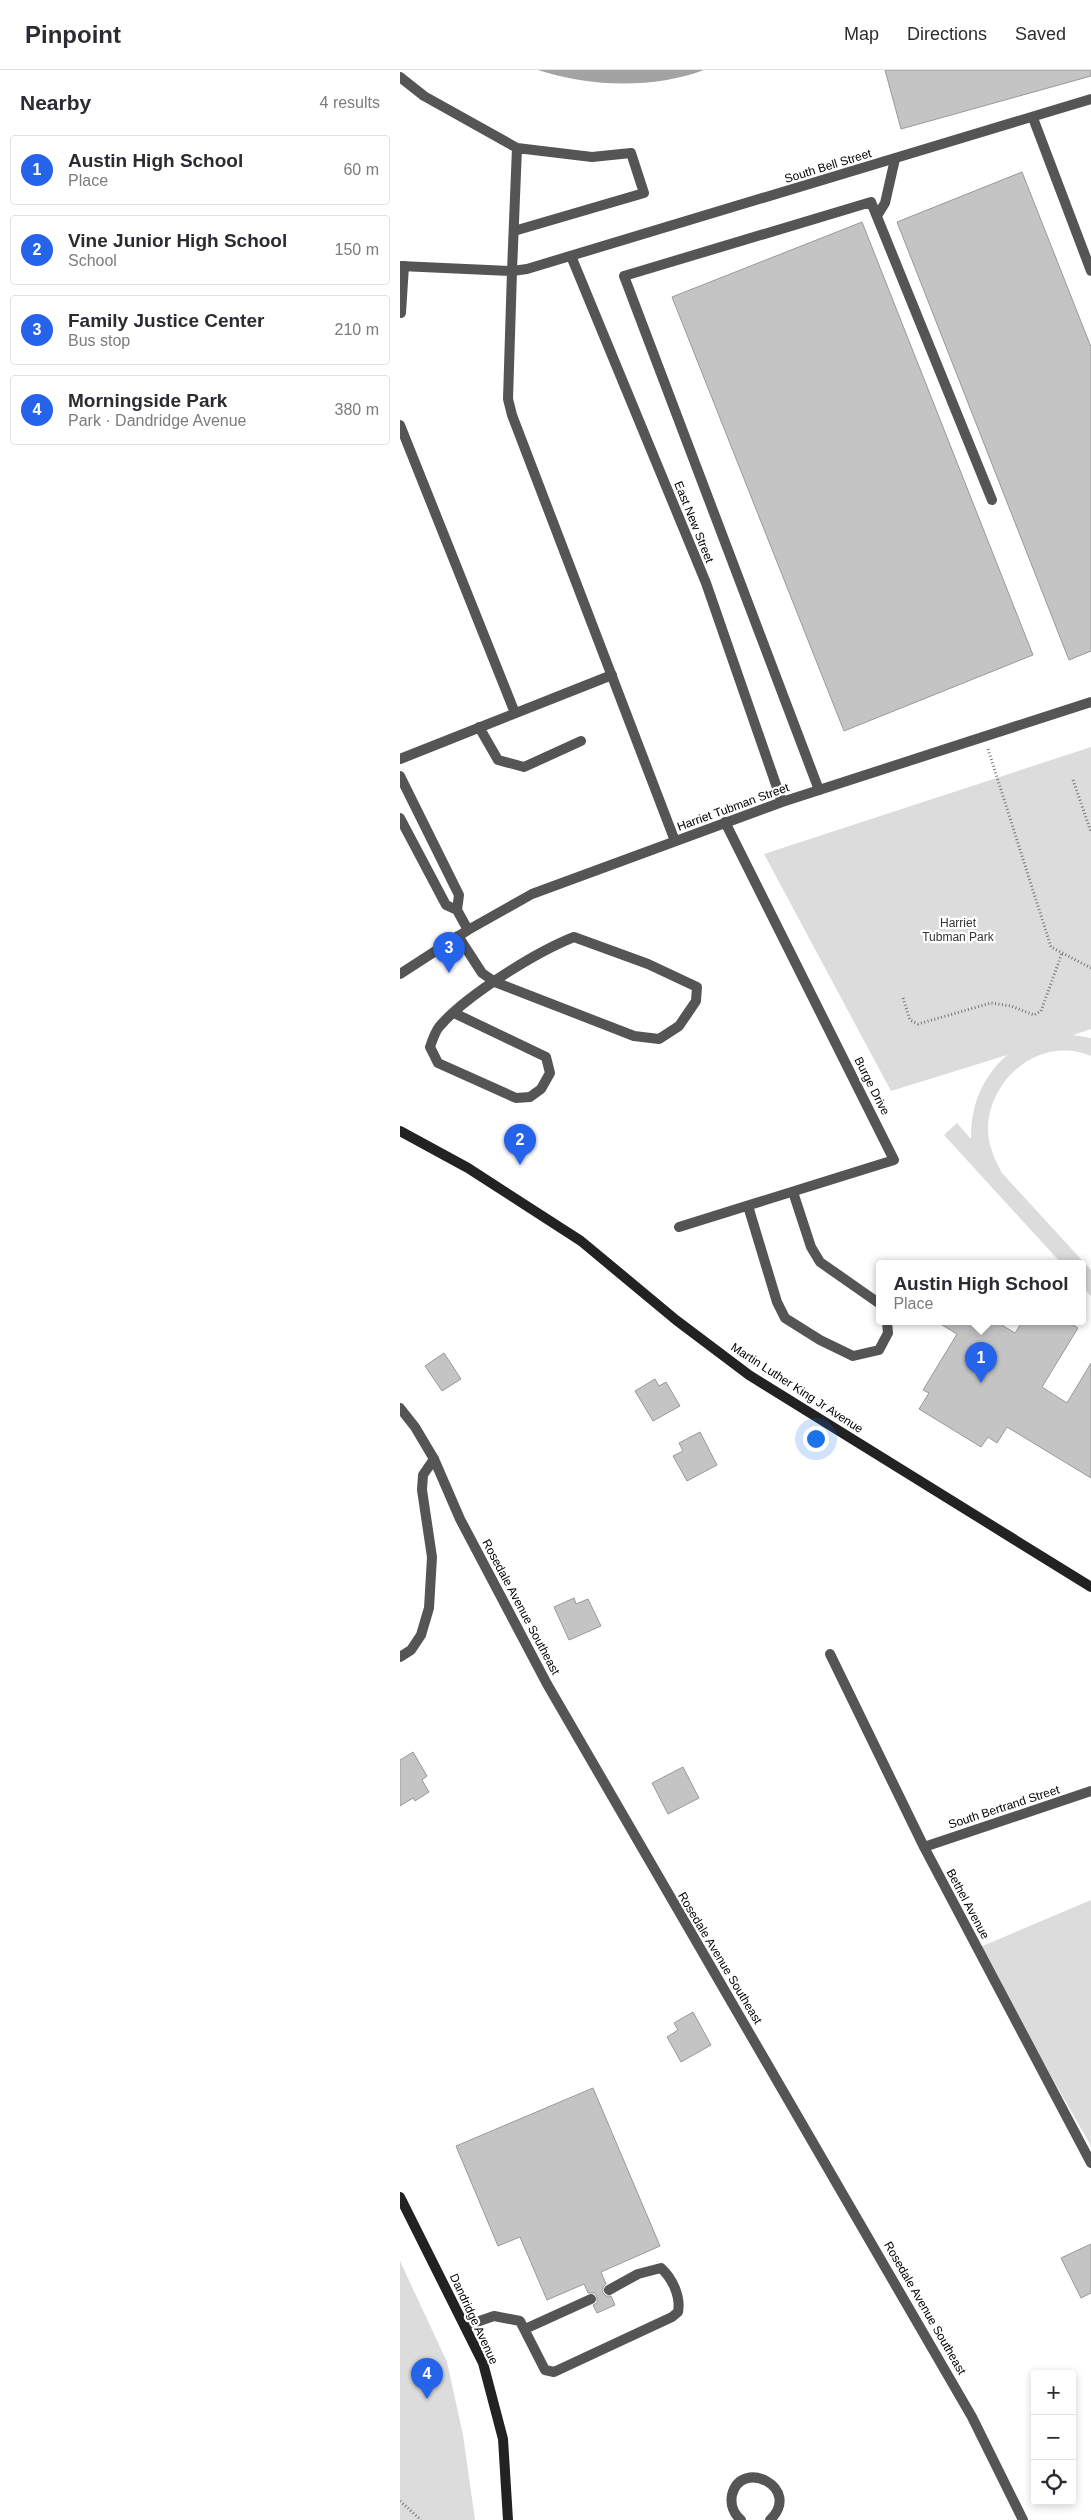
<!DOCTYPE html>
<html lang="en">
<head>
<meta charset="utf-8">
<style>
  :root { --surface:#fff; --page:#f7f7f7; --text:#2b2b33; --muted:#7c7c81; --line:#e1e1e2; --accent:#2563eb }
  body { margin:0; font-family:Arial,sans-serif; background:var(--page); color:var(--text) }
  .controls { position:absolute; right:15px; bottom:15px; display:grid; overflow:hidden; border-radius:5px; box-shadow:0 2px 8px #0003 }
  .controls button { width:45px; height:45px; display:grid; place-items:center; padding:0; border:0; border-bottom:1px solid var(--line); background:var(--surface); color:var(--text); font:25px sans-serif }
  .you { position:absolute; left:415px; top:1368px; width:18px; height:18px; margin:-12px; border:4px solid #fff; border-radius:50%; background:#1a73e8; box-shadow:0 0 0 8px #1a73e833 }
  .badge { display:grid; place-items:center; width:32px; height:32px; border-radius:50%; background:var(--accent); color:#fff; font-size:16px; font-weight:700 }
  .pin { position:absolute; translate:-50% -41px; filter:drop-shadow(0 1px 2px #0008) }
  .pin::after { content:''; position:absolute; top:26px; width:18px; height:15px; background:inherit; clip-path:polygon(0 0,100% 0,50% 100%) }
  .popup { position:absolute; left:476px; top:1190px; width:210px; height:65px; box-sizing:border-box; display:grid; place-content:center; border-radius:5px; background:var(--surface); filter:drop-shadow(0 1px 4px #0005); font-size:16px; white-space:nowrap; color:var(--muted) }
  .popup b { font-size:19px; color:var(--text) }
  .popup::after { content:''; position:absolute; left:50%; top:100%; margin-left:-10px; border:10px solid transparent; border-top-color:var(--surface) }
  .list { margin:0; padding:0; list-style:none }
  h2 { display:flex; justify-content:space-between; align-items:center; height:65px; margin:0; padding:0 20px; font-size:21px }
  h2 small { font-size:16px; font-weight:400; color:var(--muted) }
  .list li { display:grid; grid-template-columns:32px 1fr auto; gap:15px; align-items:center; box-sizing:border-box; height:70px; margin:0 10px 10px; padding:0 10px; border:1px solid var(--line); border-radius:5px }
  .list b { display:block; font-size:19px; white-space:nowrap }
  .list p { margin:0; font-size:16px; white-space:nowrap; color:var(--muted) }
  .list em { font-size:16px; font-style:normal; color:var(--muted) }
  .icon { flex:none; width:28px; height:28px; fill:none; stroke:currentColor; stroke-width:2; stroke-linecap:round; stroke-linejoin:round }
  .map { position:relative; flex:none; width:691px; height:2450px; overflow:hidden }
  header { display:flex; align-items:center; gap:30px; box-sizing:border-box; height:70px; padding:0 25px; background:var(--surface); border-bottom:1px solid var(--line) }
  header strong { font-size:24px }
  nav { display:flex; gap:28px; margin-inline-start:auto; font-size:18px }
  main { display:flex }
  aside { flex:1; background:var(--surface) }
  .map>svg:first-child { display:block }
</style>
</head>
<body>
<header>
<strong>Pinpoint</strong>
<nav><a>Map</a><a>Directions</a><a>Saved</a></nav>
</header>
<main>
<aside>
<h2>Nearby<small>4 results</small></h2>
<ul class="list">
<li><span class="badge">1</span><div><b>Austin High School</b><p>Place</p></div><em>60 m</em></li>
<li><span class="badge">2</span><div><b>Vine Junior High School</b><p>School</p></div><em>150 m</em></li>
<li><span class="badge">3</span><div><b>Family Justice Center</b><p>Bus stop</p></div><em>210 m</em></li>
<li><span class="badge">4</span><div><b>Morningside Park</b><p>Park · Dandridge Avenue</p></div><em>380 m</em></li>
</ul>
</aside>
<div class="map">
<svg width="691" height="2450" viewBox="0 0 691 2450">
  <rect width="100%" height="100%" fill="#fff"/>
  <!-- green -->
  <path fill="#dcdcdc" d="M691,677V959L673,965L691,968V986C641,965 588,1008 588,1060C588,1075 595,1090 602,1103L691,1200V1226L682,1217V1194H662L544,1065L557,1053L571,1069C571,1034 582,1008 607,985L491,1021L364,784Z
    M691,1830V2076L578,1878Z
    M0,2191L47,2292L63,2365L75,2450H0Z"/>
  <!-- water -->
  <path fill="#a3a3a3" d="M138,0H304C254,19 189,17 138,0Z"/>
  <!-- building -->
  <path fill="#c4c4c4" stroke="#999" d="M485,0H691V6L501,59Z
    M622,102L691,277V581L669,590L497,152Z
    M462,152L633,585L444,661L272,227Z
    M537,1252H597L615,1263L622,1252H668L678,1258L642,1317L667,1333L691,1293V1408L607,1357L597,1373L588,1367L581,1377L519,1339L529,1323L523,1320L557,1264Z
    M44,1283L61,1309L42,1321L25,1296Z
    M255,1309L259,1316L266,1312L280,1336L253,1351L235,1321Z
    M300,1362L317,1395L287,1411L273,1386L283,1381L279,1373Z
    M174,1528L176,1534L188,1529L201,1556L169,1570L154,1537Z
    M13,1682L27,1706L22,1710L29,1722L15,1731L13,1728L0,1736V1690Z
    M283,1697L299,1728L268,1744L252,1713Z
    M293,1942L311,1975L281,1992L267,1967L278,1960L274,1953Z
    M193,2018L260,2176L201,2202L206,2214L203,2217V2223L206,2226H211L215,2235L197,2243L193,2235L197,2233V2227L195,2223H188L184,2214L147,2230L120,2167L98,2176L56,2076Z
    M691,2174V2223L681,2228L661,2188Z"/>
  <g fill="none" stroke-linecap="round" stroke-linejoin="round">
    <!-- path -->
    <path stroke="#777" stroke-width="3" stroke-dasharray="1 2.5" stroke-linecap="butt" d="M588,679L651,877L691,898
      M673,710L691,762
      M503,928L510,950L518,954L591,933L611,936L634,945L641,941L662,883
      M0,2431L21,2450"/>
    <!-- lane -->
    <path stroke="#555" stroke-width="10" d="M0,7L24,26L117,78
      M633,48L691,201
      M477,146L485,133L495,89
      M112,201L117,78L192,87L231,83L244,123L114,161
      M1,243L4,196
      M0,355L115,643
      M79,657L98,690L124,697L181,671
      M0,689L212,605
      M419,720L224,206L471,132L592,430
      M54,943L146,987L150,1003L141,1019L130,1027L116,1028L38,993L30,977C32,971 35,962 39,957C65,926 136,882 174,867L248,894L297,917L296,931L279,956L259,969L234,966L95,912L82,903L58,866
      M0,1587L11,1580L21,1565L29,1538L32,1487L22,1420L23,1405L34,1389
      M65,2256L94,2246L120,2251L145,2300L154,2302L272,2247L278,2242C281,2226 272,2208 261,2198L238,2204L209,2220
      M125,2259L191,2229"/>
    <!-- street -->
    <path stroke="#555" stroke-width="10" d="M171,186L306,513L382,732
      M0,196L112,201L127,199L691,29
      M112,201L108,329L112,345L275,771
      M0,706L59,825L57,840
      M0,748L46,835L57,840L68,860
      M0,904L68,860L132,824L382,732L691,632
      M393,1122L411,1177L420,1192L480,1234
      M348,1136L377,1232L385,1248L420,1270L453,1286L479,1280L488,1263L487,1252
      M279,1157L494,1090L325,752
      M0,1338L15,1357L34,1389L60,1449L147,1614L572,2347L623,2450
      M430,1584L524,1777L691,2093
      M524,1777L691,1721
      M341,2450C334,2444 330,2435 332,2425C341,2387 403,2418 370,2450"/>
    <!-- secondary -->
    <path stroke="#222" stroke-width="10" d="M0,1061L68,1098L181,1171L276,1250L349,1305L691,1517
      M0,2127L83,2293L103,2369L108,2450"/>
  </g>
  <g text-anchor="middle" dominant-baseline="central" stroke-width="4.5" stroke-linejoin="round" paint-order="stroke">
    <!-- street labels -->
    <g font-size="12" fill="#000" stroke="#fff">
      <text transform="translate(428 96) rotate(-17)">South Bell Street</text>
      <text transform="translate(294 452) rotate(68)">East New Street</text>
      <text transform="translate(333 737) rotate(-20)">Harriet Tubman Street</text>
      <text transform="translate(472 1016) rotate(63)">Burge Drive</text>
      <text transform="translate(397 1318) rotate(33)">Martin Luther King Jr Avenue</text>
      <text transform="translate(121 1537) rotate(62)">Rosedale Avenue Southeast</text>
      <text transform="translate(604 1737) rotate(-18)">South Bertrand Street</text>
      <text transform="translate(568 1834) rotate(62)">Bethel Avenue</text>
      <text transform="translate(320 1888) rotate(59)">Rosedale Avenue Southeast</text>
      <text transform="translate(525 2238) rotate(60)">Rosedale Avenue Southeast</text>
      <text transform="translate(74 2249) rotate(65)">Dandridge Avenue</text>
    </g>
    <!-- park labels -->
    <g font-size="12" fill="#333" stroke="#fff">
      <text x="558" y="853">Harriet<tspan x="558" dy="14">Tubman Park</tspan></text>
    </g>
  </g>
</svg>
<div class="controls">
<button>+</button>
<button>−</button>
<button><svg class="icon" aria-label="locate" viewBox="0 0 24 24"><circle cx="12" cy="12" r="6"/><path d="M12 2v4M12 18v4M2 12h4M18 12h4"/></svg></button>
</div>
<div class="you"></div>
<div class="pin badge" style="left:581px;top:1313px">1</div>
<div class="popup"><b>Austin High School</b>Place</div>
<div class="pin badge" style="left:120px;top:1095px">2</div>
<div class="pin badge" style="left:49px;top:903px">3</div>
<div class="pin badge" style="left:27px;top:2329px">4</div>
</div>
</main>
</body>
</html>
